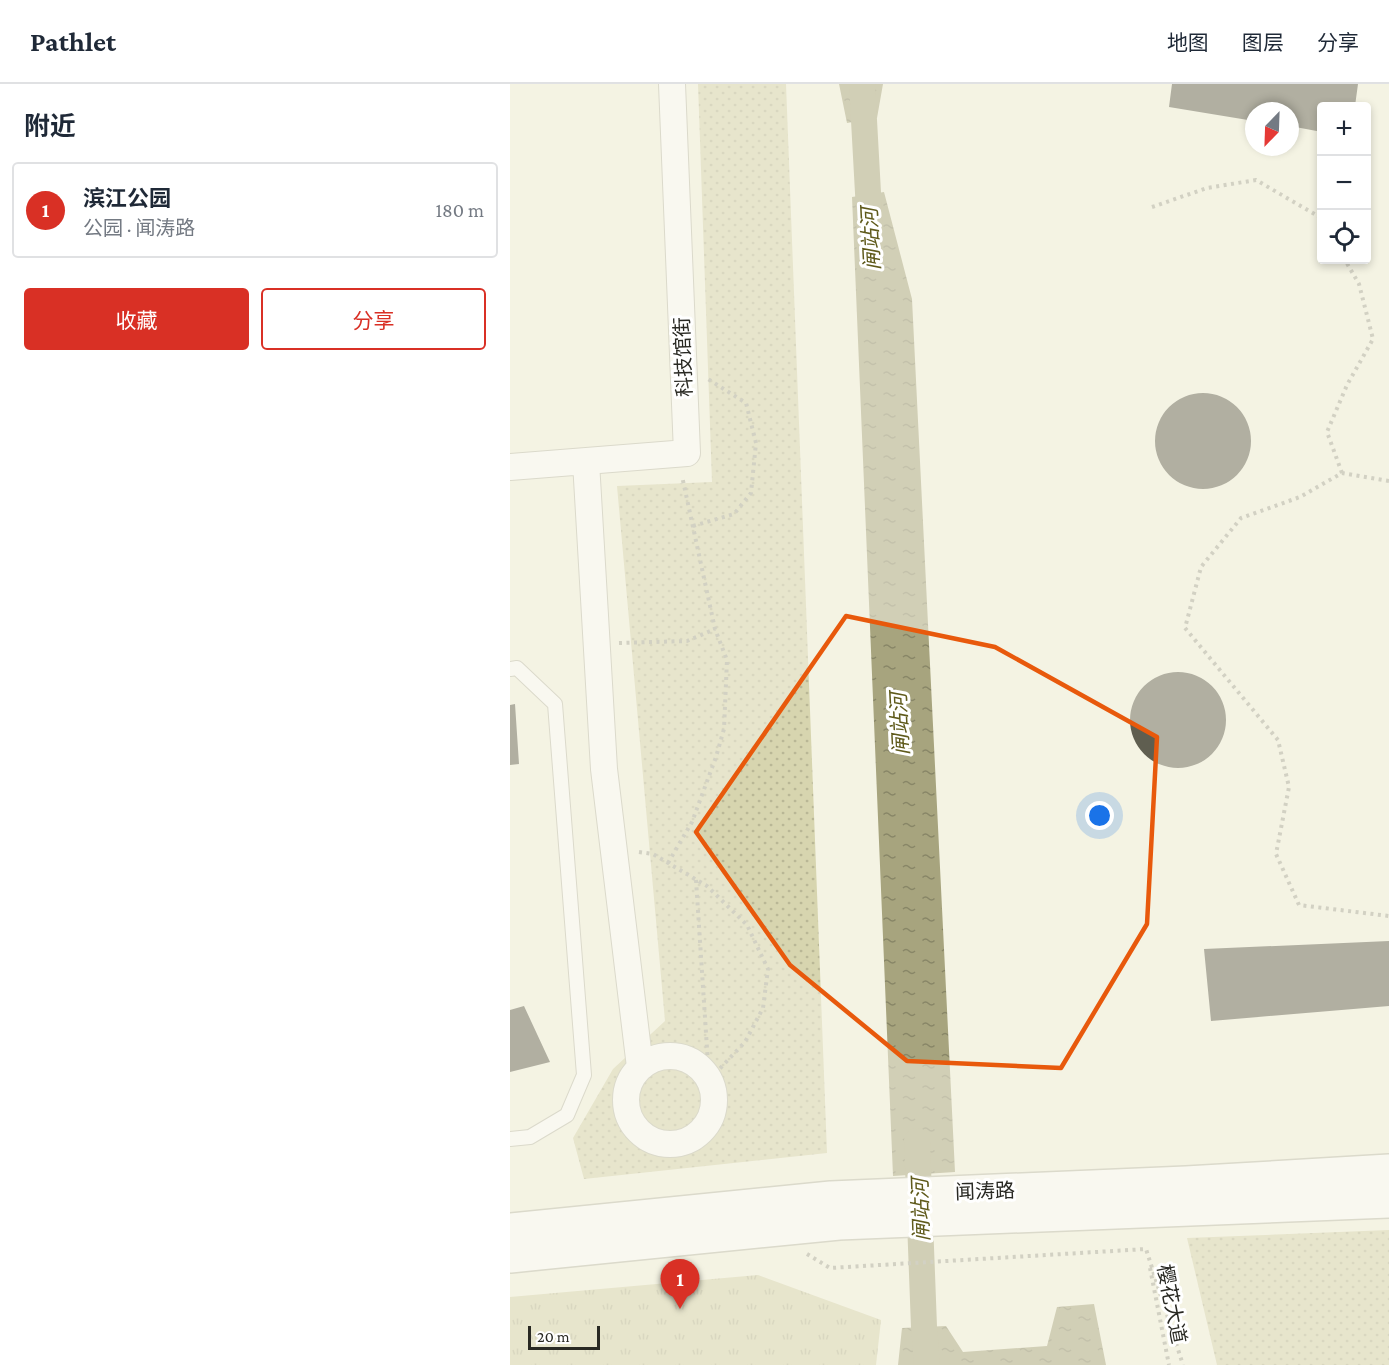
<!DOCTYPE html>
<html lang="zh">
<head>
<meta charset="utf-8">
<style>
  :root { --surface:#fff; --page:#f2f2f3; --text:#1f2937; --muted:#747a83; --line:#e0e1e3; --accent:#d93025 }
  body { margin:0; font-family:"Crimson Pro","Noto Sans SC",serif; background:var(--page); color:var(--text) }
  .controls { position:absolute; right:18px; top:18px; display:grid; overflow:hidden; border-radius:6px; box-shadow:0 3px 9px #0003 }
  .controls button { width:54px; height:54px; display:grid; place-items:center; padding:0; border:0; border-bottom:2px solid var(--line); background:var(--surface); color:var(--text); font:30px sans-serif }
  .compass { position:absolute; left:735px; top:18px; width:54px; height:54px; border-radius:50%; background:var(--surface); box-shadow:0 3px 9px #0003; rotate:203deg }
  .scale { position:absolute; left:18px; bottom:15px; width:72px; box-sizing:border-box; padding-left:6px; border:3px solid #292923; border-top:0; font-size:16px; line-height:21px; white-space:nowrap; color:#292923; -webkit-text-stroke:4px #fff; paint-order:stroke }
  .you { position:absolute; left:590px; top:732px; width:21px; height:21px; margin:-15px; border:4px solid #fff; border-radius:50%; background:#1a73e8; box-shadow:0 0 0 9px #1a73e833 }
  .badge { display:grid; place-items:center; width:39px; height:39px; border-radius:50%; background:var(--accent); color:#fff; font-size:20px; font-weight:700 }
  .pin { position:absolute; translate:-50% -50px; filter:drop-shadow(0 2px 3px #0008) }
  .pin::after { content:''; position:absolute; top:32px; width:21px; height:18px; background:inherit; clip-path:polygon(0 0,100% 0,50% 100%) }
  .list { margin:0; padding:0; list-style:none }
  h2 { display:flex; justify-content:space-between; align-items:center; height:78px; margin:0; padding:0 24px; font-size:26px }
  h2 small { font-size:20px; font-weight:400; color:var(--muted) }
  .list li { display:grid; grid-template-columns:39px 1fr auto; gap:18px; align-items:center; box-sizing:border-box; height:96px; margin:0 12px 12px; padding:0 12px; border:2px solid var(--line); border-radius:6px }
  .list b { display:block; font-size:22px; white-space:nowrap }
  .list p { margin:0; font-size:20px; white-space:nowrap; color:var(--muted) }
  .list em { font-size:20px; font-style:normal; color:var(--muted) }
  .actions { display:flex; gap:12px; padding:18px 24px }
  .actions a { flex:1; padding:14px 0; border:2px solid var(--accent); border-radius:6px; text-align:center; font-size:21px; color:var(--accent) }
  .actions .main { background:var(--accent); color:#fff }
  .icon { flex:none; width:33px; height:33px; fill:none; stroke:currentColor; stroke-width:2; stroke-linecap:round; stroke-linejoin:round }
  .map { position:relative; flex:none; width:879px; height:1281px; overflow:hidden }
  header { display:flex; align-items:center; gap:36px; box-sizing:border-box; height:84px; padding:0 30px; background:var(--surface); border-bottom:2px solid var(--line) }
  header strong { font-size:28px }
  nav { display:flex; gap:33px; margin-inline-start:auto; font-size:21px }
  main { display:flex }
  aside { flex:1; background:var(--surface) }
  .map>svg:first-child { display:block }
</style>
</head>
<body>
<header>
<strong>Pathlet</strong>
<nav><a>地图</a><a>图层</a><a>分享</a></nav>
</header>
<main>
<aside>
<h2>附近<small></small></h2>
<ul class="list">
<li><span class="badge">1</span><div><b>滨江公园</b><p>公园 · 闻涛路</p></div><em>180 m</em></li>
</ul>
<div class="actions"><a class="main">收藏</a><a>分享</a></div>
</aside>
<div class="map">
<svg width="879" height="1281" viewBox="0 0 879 1281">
  <defs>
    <pattern id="grass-dots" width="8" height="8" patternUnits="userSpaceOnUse" patternTransform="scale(1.5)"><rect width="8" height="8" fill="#d7d5af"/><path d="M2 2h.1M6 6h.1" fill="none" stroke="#b9b796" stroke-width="1.8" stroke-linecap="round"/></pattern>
    <pattern id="park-tufts" width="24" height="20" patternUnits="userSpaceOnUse" patternTransform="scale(1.5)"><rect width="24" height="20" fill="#d7d5af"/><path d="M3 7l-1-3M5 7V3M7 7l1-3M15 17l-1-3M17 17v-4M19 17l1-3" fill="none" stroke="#b9b796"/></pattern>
    <pattern id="water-ripples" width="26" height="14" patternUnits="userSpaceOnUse" patternTransform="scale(1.5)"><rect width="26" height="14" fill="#a7a47e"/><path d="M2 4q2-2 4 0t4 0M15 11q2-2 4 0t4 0" fill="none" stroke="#888667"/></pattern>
  </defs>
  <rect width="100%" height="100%" fill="#f4f3e3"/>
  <!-- grass -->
  <path fill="url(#grass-dots)" d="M188,0H276L317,1069L74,1095L63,1054L103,985L155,937L107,402L202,398Z
    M879,1146V1281H707L677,1154Z"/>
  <!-- park -->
  <path fill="url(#park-tufts)" d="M248,1191L371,1236L366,1281H0V1213Z"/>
  <!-- water -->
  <path fill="url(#water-ripples)" d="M329,0H373L367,34L337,39Z
    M374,108L402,215L445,1088L383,1092L342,113Z
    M584,1220L596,1281H388L392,1244L436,1242L453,1268L537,1262L547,1223Z"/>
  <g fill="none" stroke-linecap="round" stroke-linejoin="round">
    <!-- canal -->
    <path stroke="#a7a47e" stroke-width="26" d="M352,0L360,145
      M407,1057L414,1243L417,1281"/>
  </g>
  <!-- building -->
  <path fill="#5f5e50" d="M662,0H848L845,22H812V48L780,42V27H744V37L659,23Z
    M645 357a48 48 0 1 1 96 0a48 48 0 1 1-96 0Z
    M620 636a48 48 0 1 1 96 0a48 48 0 1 1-96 0Z
    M5,620L9,680L0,681V621Z
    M879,857V922L701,937L694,865Z
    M14,922L40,978L0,988V926Z"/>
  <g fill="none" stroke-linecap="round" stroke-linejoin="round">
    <!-- lane casing -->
    <g stroke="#bdbcad" stroke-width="16">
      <path id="lane" d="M0,585L7,584L45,620L74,991L57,1031L20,1053L0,1055"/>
    </g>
    <!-- street casing -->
    <g stroke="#bdbcad" stroke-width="28">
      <path id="street" d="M76,378L94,685L130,983
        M0,383L177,369L162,0
        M116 1016a44 44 0 1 1 88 0a44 44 0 1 1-88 0Z"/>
    </g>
    <!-- secondary casing -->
    <g stroke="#bdbcad" stroke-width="36">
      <path id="secondary" d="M0,1146L321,1114L676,1099L879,1087
        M0,1172L329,1139L879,1117"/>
    </g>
    <!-- path -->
    <path stroke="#a9a89c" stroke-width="4" stroke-dasharray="3 4.5" stroke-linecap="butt" d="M642,123L697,104L746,96L808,132L812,137
      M832,389L817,348L837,301L863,255L849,200L835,176
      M879,397L832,389L790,413L731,434L691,483L675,544L768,656L779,703L766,770L789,821L879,832
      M183,442L224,430L241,409L246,359L236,319L198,295
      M109,559L177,557L205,545
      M129,768L143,770L197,802L237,841L258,885L253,924L235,958L199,996
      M158,779L182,738L206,673L214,645L217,576L205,545L172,392
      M186,796L199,995
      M297,1170L320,1184L636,1165L673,1281
      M640,1184L659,1281"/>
    <!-- lane -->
    <use href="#lane" stroke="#fff" stroke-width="14"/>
    <!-- street -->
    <use href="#street" stroke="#fff" stroke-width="26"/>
    <!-- secondary -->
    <use href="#secondary" stroke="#fff" stroke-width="33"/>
  </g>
  <!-- marked area -->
  <path d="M0 0H879V1281H0ZM336,532L485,563L647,653L637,840L551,984L397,977L280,881L186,748Z" fill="#f4f3e3" fill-opacity=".55" fill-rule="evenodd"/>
  <path fill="none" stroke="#e8590c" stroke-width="4.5" stroke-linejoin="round" d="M336,532L485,563L647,653L637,840L551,984L397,977L280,881L186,748Z"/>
  <g text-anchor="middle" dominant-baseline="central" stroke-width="6" stroke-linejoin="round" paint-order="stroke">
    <!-- street labels -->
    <g font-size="20" fill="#292923" stroke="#fff">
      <text transform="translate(173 273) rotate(-92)">科技馆街</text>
      <text transform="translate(475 1107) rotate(-2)">闻涛路</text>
      <text transform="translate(662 1220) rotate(79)">樱花大道</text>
    </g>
    <!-- water labels -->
    <g font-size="21" font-style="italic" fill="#5f5a1b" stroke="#fff">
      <text transform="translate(361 155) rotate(-93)">闸站河</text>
      <text transform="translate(390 640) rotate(-93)">闸站河</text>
      <text transform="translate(411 1126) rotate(-92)">闸站河</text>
    </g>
  </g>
</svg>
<div class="controls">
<button>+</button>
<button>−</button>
<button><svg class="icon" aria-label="locate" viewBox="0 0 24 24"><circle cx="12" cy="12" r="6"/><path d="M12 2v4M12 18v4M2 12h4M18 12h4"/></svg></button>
</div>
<svg class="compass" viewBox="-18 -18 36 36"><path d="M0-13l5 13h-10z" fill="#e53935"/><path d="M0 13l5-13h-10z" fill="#747a83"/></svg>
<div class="scale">20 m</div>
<div class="you"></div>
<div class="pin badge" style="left:170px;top:1225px">1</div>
</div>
</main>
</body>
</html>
